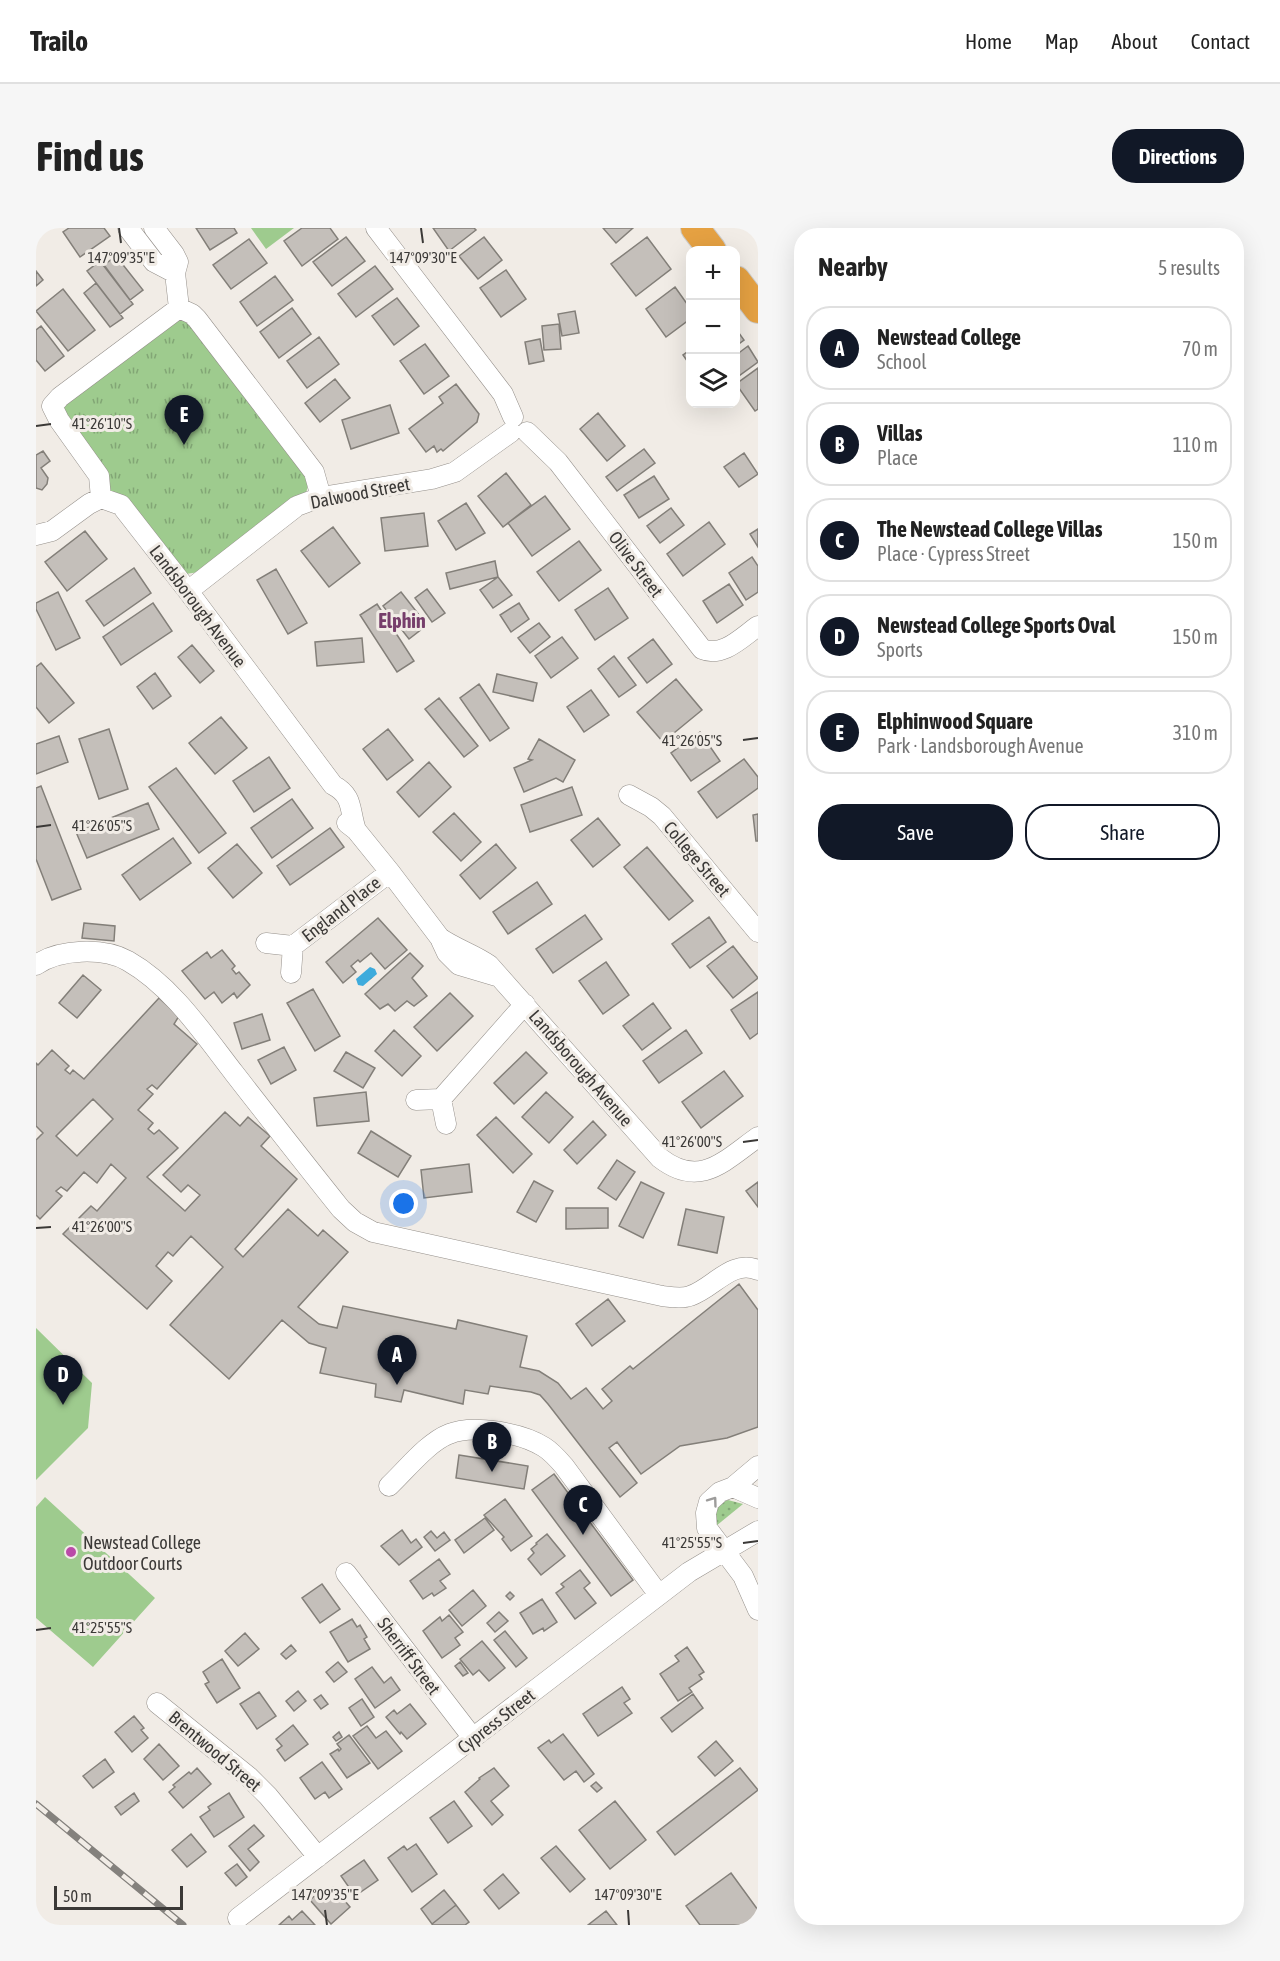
<!DOCTYPE html>
<html lang="en">
<head>
<meta charset="utf-8">
<style>
  :root { --surface:#fff; --page:#f6f6f6; --text:#222; --muted:#767676; --line:#e0e0e0; --accent:#111827 }
  body { margin:0; font-family:"Asap Condensed",sans-serif; background:var(--page); color:var(--text) }
  .controls { position:absolute; right:18px; top:18px; display:grid; overflow:hidden; border-radius:12px; box-shadow:0 6px 24px #0002 }
  .controls button { width:54px; height:54px; display:grid; place-items:center; padding:0; border:0; border-bottom:2px solid var(--line); background:var(--surface); color:var(--text); font:30px sans-serif }
  .scale { position:absolute; left:18px; bottom:15px; width:129px; box-sizing:border-box; padding-left:6px; border:3px solid #3b3937; border-top:0; font-size:16px; line-height:21px; white-space:nowrap; color:#3b3937; -webkit-text-stroke:4px #f1ece6; paint-order:stroke }
  .you { position:absolute; left:368px; top:976px; width:21px; height:21px; margin:-15px; border:4px solid #fff; border-radius:50%; background:#1a73e8; box-shadow:0 0 0 9px #1a73e833 }
  .badge { display:grid; place-items:center; width:39px; height:39px; border-radius:50%; background:var(--accent); color:#fff; font-size:20px; font-weight:700 }
  .pin { position:absolute; translate:-50% -50px; filter:drop-shadow(0 2px 3px #0008) }
  .pin::after { content:''; position:absolute; top:32px; width:21px; height:18px; background:inherit; clip-path:polygon(0 0,100% 0,50% 100%) }
  .list { margin:0; padding:0; list-style:none }
  h2 { display:flex; justify-content:space-between; align-items:center; height:78px; margin:0; padding:0 24px; font-size:26px }
  h2 small { font-size:20px; font-weight:400; color:var(--muted) }
  .list li { display:grid; grid-template-columns:39px 1fr auto; gap:18px; align-items:center; box-sizing:border-box; height:84px; margin:0 12px 12px; padding:0 12px; border:2px solid var(--line); border-radius:24px }
  .list b { display:block; font-size:22px; white-space:nowrap }
  .list p { margin:0; font-size:20px; white-space:nowrap; color:var(--muted) }
  .list em { font-size:20px; font-style:normal; color:var(--muted) }
  .actions { display:flex; gap:12px; padding:18px 24px }
  .actions a { flex:1; padding:14px 0; border:2px solid var(--accent); border-radius:24px; text-align:center; font-size:21px; color:var(--accent) }
  .actions .main { background:var(--accent); color:#fff }
  .icon { flex:none; width:33px; height:33px; fill:none; stroke:currentColor; stroke-width:2; stroke-linecap:round; stroke-linejoin:round }
  .map { position:relative; flex:none; width:722px; height:1697px; overflow:hidden; border-radius:24px }
  header { display:flex; align-items:center; gap:36px; box-sizing:border-box; height:84px; padding:0 30px; background:var(--surface); border-bottom:2px solid var(--line) }
  header strong { font-size:28px }
  nav { display:flex; gap:33px; margin-inline-start:auto; font-size:21px }
  .intro { display:flex; align-items:center; justify-content:space-between; box-sizing:border-box; height:144px; padding:0 36px }
  h1 { margin:0; font-size:42px }
  .button { padding:15px 27px; border-radius:24px; background:var(--accent); color:#fff; font-size:21px; font-weight:700 }
  main { display:flex; gap:36px; padding:0 36px }
  aside { flex:1; background:var(--surface); border-radius:24px; box-shadow:0 6px 24px #0002 }
  .map>svg:first-child { display:block }
</style>
</head>
<body>
<header>
<strong>Trailo</strong>
<nav><a>Home</a><a>Map</a><a>About</a><a>Contact</a></nav>
</header>
<div class="intro"><h1>Find us</h1><a class="button">Directions</a></div>
<main>
<div class="map">
<svg width="722" height="1697" viewBox="0 0 722 1697">
  <defs>
    <pattern id="grass-tufts" width="24" height="20" patternUnits="userSpaceOnUse" patternTransform="scale(1.5)"><rect width="24" height="20" fill="#9ecb8e"/><path d="M3 7l-1-3M5 7V3M7 7l1-3M15 17l-1-3M17 17v-4M19 17l1-3" fill="none" stroke="#82a675"/></pattern>
    <pattern id="garden-dots" width="8" height="8" patternUnits="userSpaceOnUse" patternTransform="scale(1.5)"><rect width="8" height="8" fill="#9ecb8e"/><path d="M2 2h.1M6 6h.1" fill="none" stroke="#82a675" stroke-width="1.8" stroke-linecap="round"/></pattern>
    <pattern id="water-ripples" width="26" height="14" patternUnits="userSpaceOnUse" patternTransform="scale(1.5)"><rect width="26" height="14" fill="#3eabdc"/><path d="M2 4q2-2 4 0t4 0M15 11q2-2 4 0t4 0" fill="none" stroke="#358cb3"/></pattern>
  </defs>
  <rect width="100%" height="100%" fill="#f1ece6"/>
  <!-- grass -->
  <path fill="url(#grass-tufts)" d="M142,92L150,93L157,100L270,249C273,257 272,261 268,268L163,344L150,346L77,267L31,193L27,180L30,175Z"/>
  <!-- garden -->
  <path fill="url(#garden-dots)" d="M692,1272L707,1276L680,1298L679,1282L684,1275Z"/>
  <!-- pitch -->
  <path fill="#9ecb8e" d="M215,0H258L230,21Z
    M0,1100L56,1155L52,1200L0,1252Z
    M9,1269L119,1370L57,1439L0,1390V1279Z"/>
  <!-- water -->
  <path fill="url(#water-ripples)" d="M334,739L339,741L341,746L327,758L322,757L320,751Z"/>
  <!-- building -->
  <path fill="#c4bfba" stroke="#837f79" stroke-width="1.5" fill-rule="evenodd" d="M33,0H68L74,8L44,29L27,4Z
    M160,0H198L201,5L174,22Z
    M266,0H294L302,11L266,38L248,13Z
    M397,0H438L440,2L413,23Z
    M567,0H597L580,15Z
    M310,9L329,33L296,58L277,34Z
    M448,9L466,32L442,51L423,28Z
    M611,9L635,41L600,68L575,36Z
    M213,11L231,35L195,61L177,37Z
    M80,28L107,62L94,72L68,37Z
    M64,33L97,76L84,86L51,43Z
    M339,38L357,61L320,89L302,66Z
    M470,42L490,71L465,89L444,60Z
    M0,43L7,52L0,58Z
    M239,48L257,72L221,98L204,74Z
    M60,55L87,90L74,99L48,65Z
    M639,59L654,80V91L630,109L610,81Z
    M27,61L59,102L32,123L0,83Z
    M361,70L383,98L358,117L336,88Z
    M256,80L275,106L243,130L224,104Z
    M539,83L543,105L526,108L522,86Z
    M523,96L525,121L508,122L506,98Z
    M5,98L28,128L9,143L0,132V102Z
    M700,101L708,112L700,118Z
    M283,109L303,136L271,160L251,133Z
    M504,111L508,133L493,136L489,114Z
    M389,116L413,148L388,166L364,133Z
    M712,118L722,134L700,150V127Z
    M654,122V137L647,127Z
    M722,140V181L719,183L700,156Z
    M299,151L314,170L284,194L269,175Z
    M420,156L443,186L441,194L407,223L405,221L401,224L398,218L390,224L373,201L407,175L403,169Z
    M354,177L363,205L315,221L306,192Z
    M562,185L589,218L571,233L544,201Z
    M608,221L619,235L581,263L570,249Z
    M7,223L14,233L5,240L12,250L11,256L6,262L0,260V227Z
    M708,225L722,246L703,259L688,239Z
    M470,245L495,277L467,299L442,268Z
    M618,248L633,271L603,290L588,267Z
    M509,268L534,301L496,328L472,295Z
    M430,275L449,305L420,322L402,293Z
    M635,280L648,297L624,315L611,298Z
    M388,285L392,318L349,323L345,290Z
    M673,294L689,316L647,348L631,326Z
    M297,299L324,335L293,359L265,323Z
    M722,301V319L714,306Z
    M49,303L71,331L31,363L9,334Z
    M543,313L565,342L523,373L501,344Z
    M716,329L722,338V364L710,372L693,345Z
    M459,333L462,349L414,361L410,345Z
    M98,340L115,365L68,398L50,373Z
    M240,341L271,395L252,406L221,352Z
    M462,349L476,367L457,380L444,362Z
    M693,356L707,377L681,395L667,373Z
    M572,360L592,390L559,412L539,382Z
    M391,361L409,385L396,394L379,370Z
    M22,364L44,410L20,422L0,381V375Z
    M365,364L391,397L373,411L347,378Z
    M117,375L136,403L85,437L67,409Z
    M483,375L493,391L475,404L464,387Z
    M341,376L378,433L361,444L324,387Z
    M503,395L514,409L494,425L482,410Z
    M526,409L542,430L515,450L499,428Z
    M326,410L328,434L281,438L279,414Z
    M617,411L636,436L611,455L592,430Z
    M156,417L178,443L164,455L142,429Z
    M578,428L600,457L583,469L562,441Z
    M5,435L38,475L13,495L0,479V439Z
    M119,445L135,468L117,481L101,459Z
    M461,446L501,455L497,473L457,464Z
    M640,451L666,482L627,514L601,484Z
    M443,456L473,500L454,513L424,470Z
    M555,462L573,487L548,504L531,479Z
    M403,470L442,518L428,529L389,481Z
    M185,489L211,520L179,546L153,515Z
    M73,501L92,561L63,571L43,511Z
    M352,501L377,532L351,552L327,521Z
    M664,504L684,533L655,553L635,525Z
    M23,508L32,534L0,546V516Z
    M503,511L539,532L527,554L520,550L488,564L478,540L496,532L492,531Z
    M233,529L254,560L218,584L197,553Z
    M708,531L722,549V560L681,590L662,564Z
    M393,534L415,559L383,589L361,564Z
    M140,540L190,605L163,625L113,559Z
    M5,558L45,661L16,672L0,631V560Z
    M536,559L546,587L494,604L485,577Z
    M256,571L277,600L236,630L215,600Z
    M112,575L123,601L51,630L40,604Z
    M418,585L445,614L425,633L397,604Z
    M722,586V613H720L717,587Z
    M562,590L584,617L557,639L535,612Z
    M294,600L308,619L254,657L241,638Z
    M137,610L155,635L104,672L86,647Z
    M201,616L226,645L197,670L172,640Z
    M460,616L480,640L444,671L424,647Z
    M611,619L657,673L633,692L588,639Z
    M501,654L516,676L472,706L457,684Z
    M549,687L566,711L517,745L500,721Z
    M673,689L690,714L654,740L636,716Z
    M342,690L371,722L349,741L335,725L324,734L322,732L315,738L320,744L307,755L290,734Z
    M48,695L79,698L78,713L46,710Z
    M697,718L722,750L697,770L671,738Z
    M186,722L199,738L196,741L200,746L203,744L214,757L201,770L198,765L186,775L178,764L169,771L146,743L171,724L175,730Z
    M374,725L387,738L376,750L391,768L378,778L371,773L359,783L352,776L344,781L329,766Z
    M570,734L593,767L567,786L543,753Z
    M47,747L65,762L41,790L23,775Z
    M277,761L304,808L279,823L251,775Z
    M722,764V805L714,811L695,782Z
    M414,765L437,788L401,823L378,799Z
    M123,770L143,788L138,796L161,816L121,861L116,857L111,861L117,866L102,882L117,895L112,901L118,906L123,902L142,920L111,949L149,983L164,967L152,957L145,964L127,947L189,884L204,898L212,889L234,908L225,918L261,951L199,1021L207,1029L252,981L282,1008L287,1002L312,1024L262,1079L283,1096L301,1100L307,1078L420,1101L422,1092L491,1108L484,1139L503,1143L522,1155L535,1171L550,1160L567,1181L576,1173L566,1161L594,1138L597,1141L703,1056L722,1082V1199L691,1210L644,1218L605,1246L581,1214L573,1220L601,1255L584,1269L512,1176L504,1167L495,1164L454,1158L452,1166L429,1162L427,1176L368,1162L365,1174L339,1169L340,1156L284,1145L290,1120L273,1115L246,1092L193,1151L134,1097L187,1039L155,1008L137,1028L132,1024L120,1038L136,1053L111,1081L27,1006L55,978L61,983L90,950L75,936L61,955L48,944L31,963L25,959L20,963L26,968L4,991L0,987V912L7,905L0,898V835L2,837L16,822L33,838L29,842L34,846L37,842L48,851ZM57,871L77,891L41,928L20,908Z
    M617,775L635,800L606,822L587,798Z
    M226,786L234,812L206,821L198,795Z
    M358,802L385,828L366,848L339,823Z
    M650,802L666,825L623,855L607,833Z
    M248,819L260,842L235,856L222,832Z
    M310,824L339,840L327,860L298,843Z
    M490,824L511,845L478,876L458,855Z
    M688,843L707,868L665,900L646,874Z
    M330,864L333,893L281,898L278,870Z
    M510,864L537,889L513,915L486,889Z
    M460,889L496,926L477,945L441,907Z
    M557,893L570,907L541,936L528,922Z
    M335,903L375,928L362,949L322,925Z
    M581,932L599,944L580,972L562,960Z
    M433,936L436,964L388,970L385,942Z
    M498,953L517,963L500,994L481,984Z
    M605,954L628,965L607,1010L583,998Z
    M722,954V979L710,963Z
    M530,980H572V1000L530,1001Z
    M650,981L688,989L681,1025L642,1017Z
    M572,1071L589,1093L556,1118L540,1096Z
    M423,1227L492,1238L488,1261L420,1250Z
    M518,1246L597,1352L575,1368L496,1262Z
    M469,1271L496,1308L475,1323L466,1311L468,1309L448,1287Z
    M449,1290L458,1302L428,1325L419,1312Z
    M366,1302L375,1315L380,1311L386,1319L363,1337L345,1318Z
    M395,1303L401,1310L408,1304L414,1312L399,1323L388,1309Z
    M511,1306L529,1328L505,1347L492,1331L498,1325L495,1321L501,1316L500,1315Z
    M403,1331L414,1346L404,1353L410,1360L398,1368L396,1365L387,1371L374,1353Z
    M544,1342L554,1355L548,1360L560,1375L539,1391L520,1365L528,1359L525,1356Z
    M286,1356L304,1381L284,1395L266,1370Z
    M437,1362L450,1378L426,1398L413,1382Z
    M474,1364L478,1368L474,1372L470,1368Z
    M506,1371L521,1394L508,1403L507,1400L497,1406L484,1385Z
    M463,1384L472,1393L459,1404L451,1395Z
    M413,1387L427,1404L419,1410L424,1417L406,1430L387,1403L404,1389L406,1393Z
    M316,1391L321,1399L324,1397L331,1409L328,1411L334,1421L312,1434L294,1404Z
    M469,1403L491,1430L480,1439L458,1412Z
    M209,1405L223,1421L202,1438L189,1423Z
    M446,1413L469,1440L453,1453L443,1442L437,1447L424,1431Z
    M255,1417L260,1423L250,1431L245,1426Z
    M651,1419L668,1444L663,1447L666,1451L653,1460L656,1464L642,1473L624,1446L643,1433L639,1428Z
    M186,1431L204,1460L181,1475L169,1456L173,1454L167,1444Z
    M302,1434L311,1444L298,1454L290,1444Z
    M424,1434L432,1445L427,1448L419,1438Z
    M336,1439L348,1455L355,1449L364,1462L339,1480L319,1451Z
    M586,1459L594,1471L588,1475L596,1485L562,1508L547,1486Z
    M262,1463L270,1473L258,1483L250,1473Z
    M223,1464L240,1488L221,1501L204,1476Z
    M657,1466L667,1480L636,1504L625,1490Z
    M285,1467L292,1476L285,1481L278,1472Z
    M326,1471L338,1489L325,1498L313,1480Z
    M374,1476L390,1496L371,1511L365,1504L364,1506L350,1489L358,1482L361,1486Z
    M98,1488L108,1500L105,1502L112,1510L96,1524L79,1504Z
    M257,1497L272,1516L249,1533L241,1522L246,1518L240,1511Z
    M331,1498L340,1510L350,1503L366,1523L342,1541L317,1508Z
    M303,1504L306,1509L300,1513L297,1509Z
    M527,1506L558,1546L548,1554L540,1543L528,1552L502,1520L513,1512L515,1515Z
    M313,1507L334,1535L311,1550L294,1526L302,1521L303,1523L305,1521L301,1516Z
    M680,1513L697,1533L679,1548L662,1529Z
    M123,1516L143,1538L127,1552L108,1531Z
    M69,1531L78,1544L57,1560L47,1548Z
    M286,1534L306,1561L293,1570L289,1564L279,1571L264,1550Z
    M161,1540L175,1556L147,1580L133,1564L139,1559L137,1557L153,1544L155,1546Z
    M458,1540L473,1558L455,1573L467,1587L456,1597L429,1564L444,1551L443,1550Z
    M704,1540L722,1562L639,1627L621,1604Z
    M560,1554L566,1560L561,1564L555,1558Z
    M98,1565L103,1573L85,1587L79,1579Z
    M193,1565L208,1589L178,1609L164,1589L174,1582L172,1579Z
    M418,1573L436,1598L412,1615L394,1590Z
    M579,1573L610,1612L574,1641L543,1602Z
    M218,1597L228,1608L212,1621L223,1634L214,1643L193,1618Z
    M155,1606L170,1624L151,1639L136,1622Z
    M380,1616L401,1646L376,1664L352,1630L368,1618L371,1622Z
    M520,1618L549,1651L534,1664L505,1630Z
    M328,1632L342,1652L319,1668L305,1648Z
    M201,1636L211,1649L200,1658L189,1645Z
    M695,1645L722,1682V1693L717,1697H664L650,1678Z
    M467,1646L483,1665L463,1681L448,1662Z
    M297,1659L314,1679L295,1696L274,1672L284,1663L288,1667Z
    M408,1662L420,1677L396,1696L385,1681Z
    M420,1677L433,1694L429,1697H397L396,1696Z
    M266,1683L279,1697H243L253,1688L256,1692Z
    M570,1683L581,1697H552Z"/>
  <g fill="none" stroke-linecap="round" stroke-linejoin="round">
    <!-- minor casing -->
    <g stroke="#95908b" stroke-width="21">
      <path id="minor" d="M92,0L118,34L139,45
        M118,0L138,26L142,34L139,45L143,80
        M340,0L467,166L477,189
        M491,204L522,234L666,421C687,430 706,409 722,398
        M65,270L63,248L23,192L16,178L24,169L143,80L156,86L161,91L278,244L285,269
        M0,307L16,303L53,276L65,270L85,277L152,363L297,557C318,568 313,582 320,602
        M152,363L261,278L285,269L396,251L419,244L475,204
        M593,567L615,579L626,588L722,704
        M311,595L320,602L354,644L404,710L411,725L423,737L460,748
        M404,710C420,721 437,726 453,737L624,930C664,961 688,933 722,909
        M230,715L257,718L354,644
        M0,737C23,721 67,719 92,733C136,758 167,805 198,845C233,890 269,936 305,981L319,994L337,1004L626,1068C635,1069 646,1071 654,1068C678,1060 695,1031 722,1042
        M255,745L257,718
        M380,872L405,871
        M410,896L405,871L489,776
        M722,1238L697,1259L684,1264L673,1274L670,1285L671,1300L707,1348L722,1382
        M353,1258C370,1242 392,1214 413,1206C437,1196 486,1205 508,1219C516,1224 522,1231 528,1238L623,1367
        M697,1259L722,1270
        M310,1345L437,1510
        M121,1475L213,1549L232,1568L282,1629
        M202,1690L653,1344L722,1303"/>
    </g>
    <!-- highway casing -->
    <g stroke="#cccccb" stroke-width="30">
      <path id="highway" d="M659,0L676,22
        M700,52L722,81"/>
    </g>
    <!-- minor -->
    <use href="#minor" stroke="#fff" stroke-width="20"/>
    <!-- highway -->
    <use href="#highway" stroke="#e5a142" stroke-width="28"/>
    <!-- rail casing -->
    <g stroke="#84817d" stroke-width="7">
      <path id="rail" d="M0,1576L147,1697"/>
    </g>
    <!-- rail -->
    <use href="#rail" stroke="#f1ece6" stroke-width="4.5" stroke-dasharray="14" stroke-linecap="butt"/>
  </g>
  <!-- one-way arrows -->
  <defs><path id="oneway-chevron" d="M-2-3.5L2.5 0L-2 3.5" fill="none" stroke-width="1.6" stroke-linecap="round" stroke-linejoin="round" transform="scale(1.5)"/></defs>
  <use stroke="#9d9c9b" href="#oneway-chevron" transform="translate(677 1273) rotate(-54)"/>
  <!-- ticks -->
  <path fill="none" stroke="#3b3937" stroke-width="2" d="M83,0L85,15M385,0L387,15M0,198L15,196M707,512L722,510M0,599L15,597M707,914L722,912M0,1000L15,999M707,1315L722,1313M0,1402L15,1400M289,1682L291,1697M592,1682L593,1697"/>
  <!-- markers -->
  <circle fill="#ba4ba8" stroke="#f1ece6" stroke-width="2" cx="35" cy="1324" r="6"/>
  <g text-anchor="middle" dominant-baseline="central" stroke-width="6" stroke-linejoin="round" paint-order="stroke">
    <!-- street labels -->
    <g font-size="18" fill="#3b3937" stroke="#f1ece6">
      <text transform="translate(324 265) rotate(-11)">Dalwood Street</text>
      <text transform="translate(600 336) rotate(53)">Olive Street</text>
      <text transform="translate(162 378) rotate(53)">Landsborough Avenue</text>
      <text transform="translate(661 631) rotate(50)">College Street</text>
      <text transform="translate(305 681) rotate(-38)">England Place</text>
      <text transform="translate(545 840) rotate(49)">Landsborough Avenue</text>
      <text transform="translate(373 1428) rotate(53)">Sherriff Street</text>
      <text transform="translate(460 1493) rotate(-38)">Cypress Street</text>
      <text transform="translate(179 1523) rotate(40)">Brentwood Street</text>
    </g>
    <!-- poi labels -->
    <g font-size="18" fill="#3b3937" stroke="#f1ece6" text-anchor="start">
      <text x="47" y="1314">Newstead College<tspan x="47" dy="21">Outdoor Courts</tspan></text>
    </g>
    <!-- neighbourhood labels -->
    <g font-size="20" font-weight="bold" fill="#763e6b" stroke="#f1ece6">
      <text x="366" y="392">Elphin</text>
    </g>
  </g>
  <g font-size="15" text-anchor="middle" fill="#3b3937" stroke="#f1ece6" stroke-width="6" stroke-linejoin="round" paint-order="stroke">
    <text x="85" y="35">147°09'35"E</text>
    <text x="387" y="35">147°09'30"E</text>
    <text x="66" y="201">41°26'10"S</text>
    <text x="656" y="518">41°26'05"S</text>
    <text x="66" y="603">41°26'05"S</text>
    <text x="656" y="919">41°26'00"S</text>
    <text x="66" y="1004">41°26'00"S</text>
    <text x="656" y="1320">41°25'55"S</text>
    <text x="66" y="1405">41°25'55"S</text>
    <text x="289" y="1672">147°09'35"E</text>
    <text x="592" y="1672">147°09'30"E</text>
  </g>
</svg>
<div class="controls">
<button>+</button>
<button>−</button>
<button><svg class="icon" aria-label="layers" viewBox="0 0 24 24"><path d="M12 4l9 5-9 5-9-5zM3 14l9 5 9-5"/></svg></button>
</div>
<div class="scale">50 m</div>
<div class="you"></div>
<div class="pin badge" style="left:361px;top:1157px">A</div>
<div class="pin badge" style="left:456px;top:1244px">B</div>
<div class="pin badge" style="left:547px;top:1307px">C</div>
<div class="pin badge" style="left:27px;top:1177px">D</div>
<div class="pin badge" style="left:148px;top:217px">E</div>
</div>
<aside>
<h2>Nearby<small>5 results</small></h2>
<ul class="list">
<li><span class="badge">A</span><div><b>Newstead College</b><p>School</p></div><em>70 m</em></li>
<li><span class="badge">B</span><div><b>Villas</b><p>Place</p></div><em>110 m</em></li>
<li><span class="badge">C</span><div><b>The Newstead College Villas</b><p>Place · Cypress Street</p></div><em>150 m</em></li>
<li><span class="badge">D</span><div><b>Newstead College Sports Oval</b><p>Sports</p></div><em>150 m</em></li>
<li><span class="badge">E</span><div><b>Elphinwood Square</b><p>Park · Landsborough Avenue</p></div><em>310 m</em></li>
</ul>
<div class="actions"><a class="main">Save</a><a>Share</a></div>
</aside>
</main>
</body>
</html>
